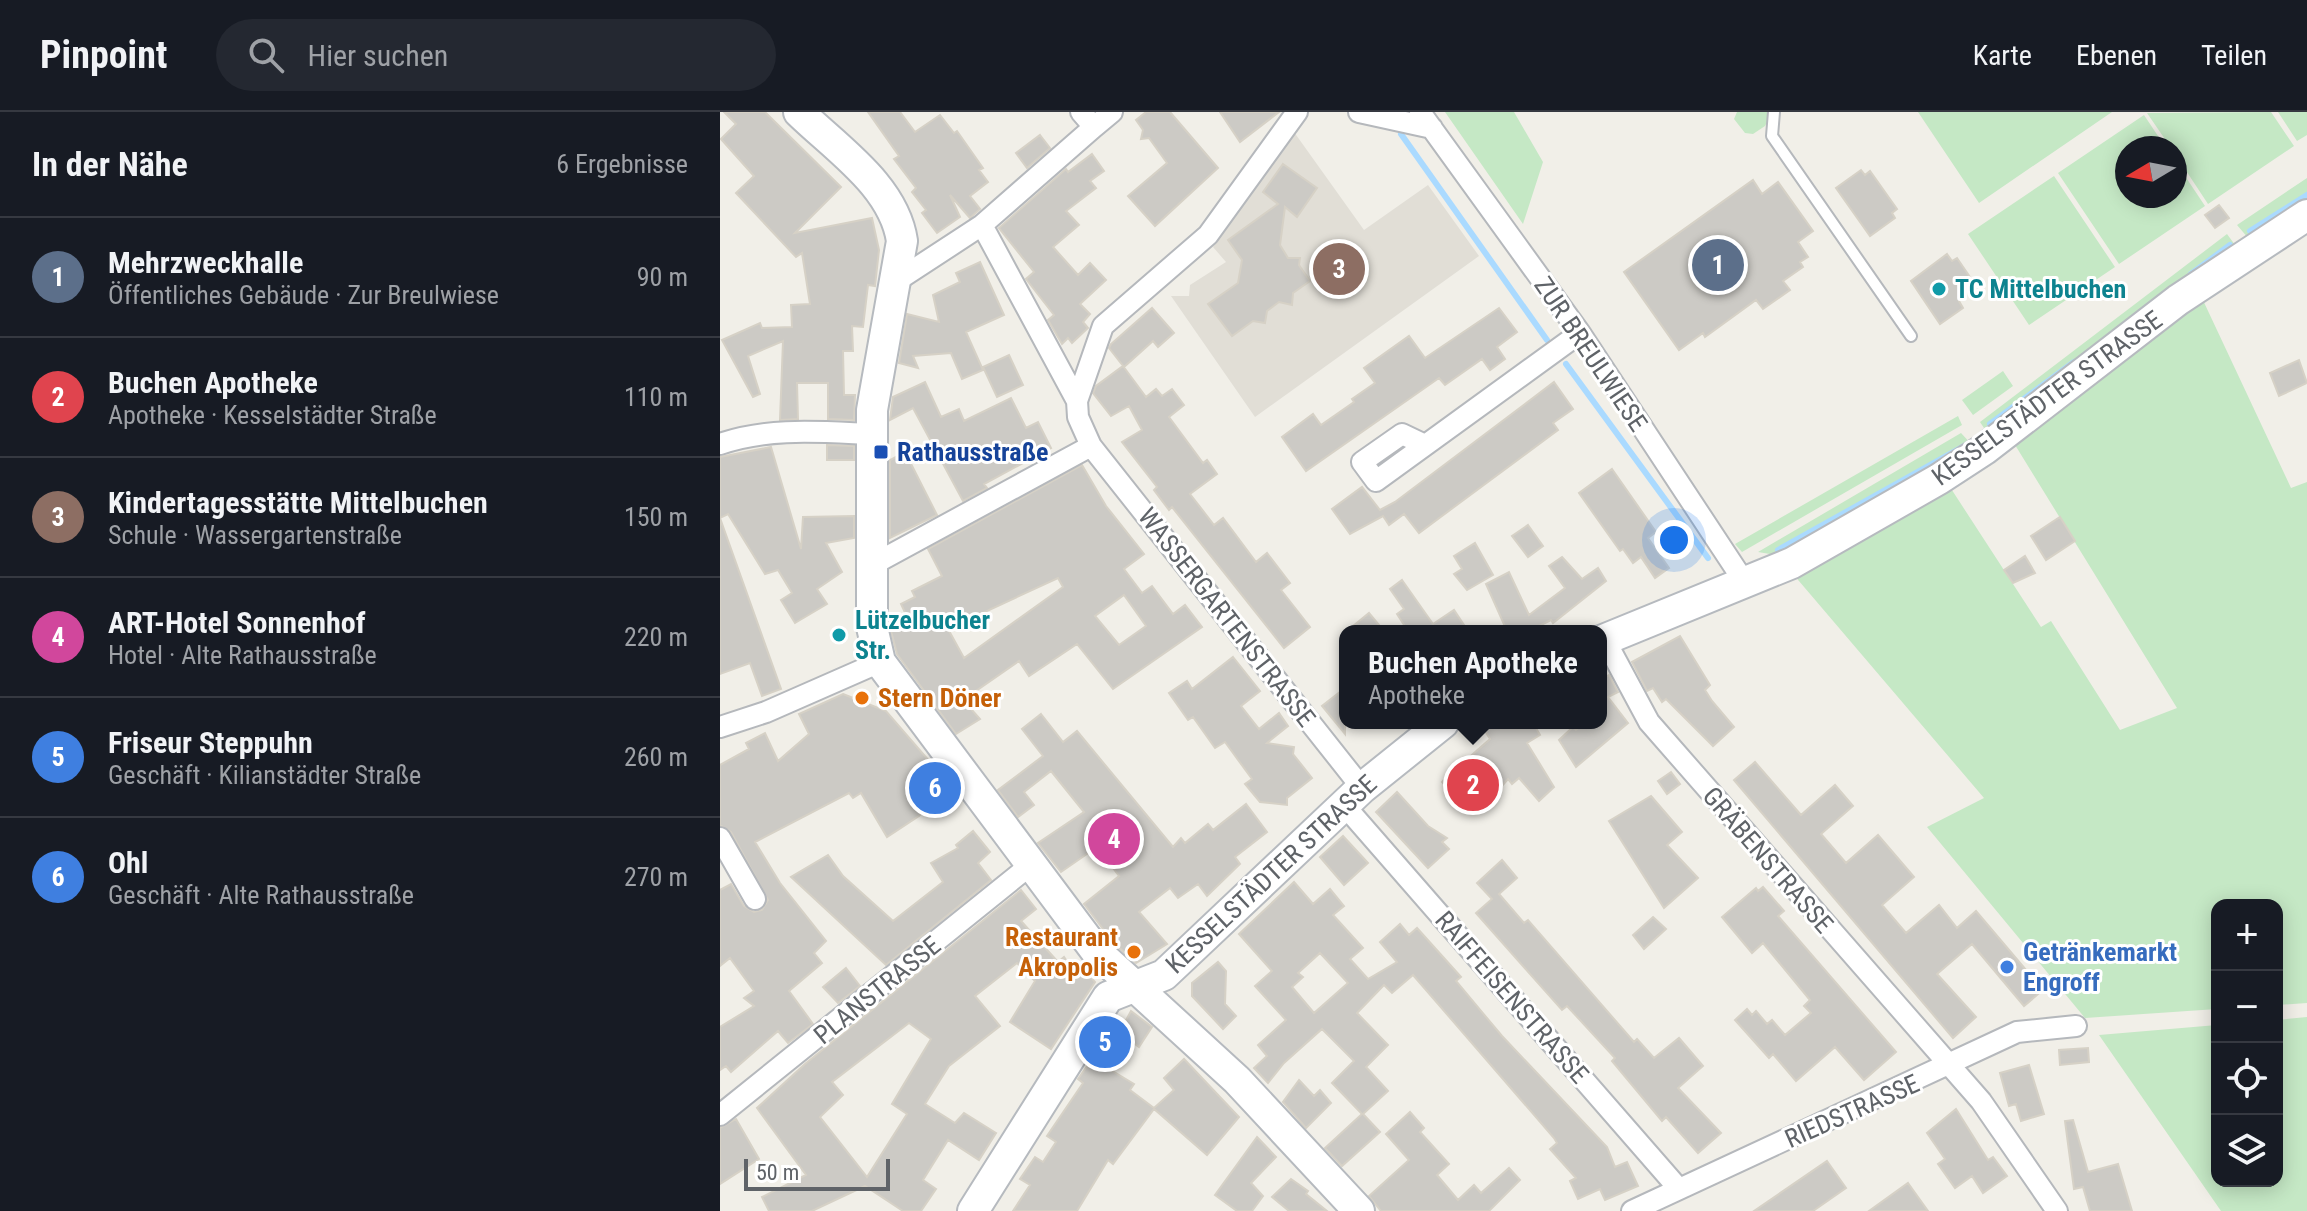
<!DOCTYPE html>
<html lang="de">
<head>
<meta charset="utf-8">
<style>
  :root { --surface:#171b24; --page:#242831; --text:#f1f3f6; --muted:#9ea1a6; --line:#363941; --accent:#7c3aed }
  body { margin:0; font-family:"Roboto Condensed",sans-serif; background:var(--page); color:var(--text) }
  .controls { position:absolute; right:24px; bottom:24px; display:grid; overflow:hidden; border-radius:16px; box-shadow:0 4px 20px #0003 }
  .controls button { width:72px; height:72px; display:grid; place-items:center; padding:0; border:0; border-bottom:2px solid var(--line); background:var(--surface); color:var(--text); font:40px sans-serif }
  .compass { position:absolute; left:1395px; top:24px; width:72px; height:72px; border-radius:50%; background:var(--surface); box-shadow:0 4px 20px #0003; rotate:260deg }
  .scale { position:absolute; left:24px; bottom:20px; width:146px; box-sizing:border-box; padding-left:8px; border:4px solid #5f6368; border-top:0; font-size:22px; line-height:28px; white-space:nowrap; color:#5f6368; -webkit-text-stroke:6px #fff; paint-order:stroke }
  .you { position:absolute; left:954px; top:428px; width:28px; height:28px; margin:-20px; border:6px solid #fff; border-radius:50%; background:#1a73e8; box-shadow:0 0 0 12px #1a73e833 }
  .badge { display:grid; place-items:center; width:52px; height:52px; border-radius:50%; background:var(--accent); color:#fff; font-size:26px; font-weight:700 }
  .pin { position:absolute; translate:-50% -50%; border:4px solid #fff; box-shadow:0 2px 8px #0006 }
  .popup { position:absolute; left:619px; top:513px; width:268px; height:104px; box-sizing:border-box; display:grid; place-content:center; border-radius:16px; background:var(--surface); filter:drop-shadow(0 2px 6px #0005); font-size:26px; white-space:nowrap; color:var(--muted) }
  .popup b { font-size:30px; color:var(--text) }
  .popup::after { content:''; position:absolute; left:50%; top:100%; margin-left:-16px; border:16px solid transparent; border-top-color:var(--surface) }
  .list { margin:0; padding:0; list-style:none }
  h2 { display:flex; justify-content:space-between; align-items:center; height:104px; margin:0; padding:0 32px; font-size:34px }
  h2 small { font-size:26px; font-weight:400; color:var(--muted) }
  .list li { display:grid; grid-template-columns:52px 1fr auto; gap:24px; align-items:center; box-sizing:border-box; height:120px; padding:0 32px; border-top:2px solid var(--line) }
  .list b { display:block; font-size:30px; white-space:nowrap }
  .list p { margin:0; font-size:26px; white-space:nowrap; color:var(--muted) }
  .list em { font-size:26px; font-style:normal; color:var(--muted) }
  .icon { flex:none; width:44px; height:44px; fill:none; stroke:currentColor; stroke-width:2; stroke-linecap:round; stroke-linejoin:round }
  .map { position:relative; flex:none; width:1587px; height:1099px; overflow:hidden }
  header { display:flex; align-items:center; gap:48px; box-sizing:border-box; height:112px; padding:0 40px; background:var(--surface); border-bottom:2px solid var(--line) }
  header strong { font-size:38px }
  nav { display:flex; gap:44px; margin-inline-start:auto; font-size:28px }
  .search { width:560px; height:72px; background:var(--page); display:flex; align-items:center; gap:20px; box-sizing:border-box; padding:0 28px; border-radius:44px; color:var(--muted); font-size:30px }
  main { display:flex }
  aside { flex:1; background:var(--surface) }
  .map>svg:first-child { display:block }
</style>
</head>
<body>
<header>
<strong>Pinpoint</strong>
<div class="search"><svg class="icon" aria-label="search" viewBox="0 0 24 24"><circle cx="10" cy="10" r="6"/><path d="M15 15l6 6"/></svg>Hier suchen</div>
<nav><a>Karte</a><a>Ebenen</a><a>Teilen</a></nav>
</header>
<main>
<aside>
<h2>In der Nähe<small>6 Ergebnisse</small></h2>
<ul class="list">
<li><span class="badge" style="background:#5c6f8a">1</span><div><b>Mehrzweckhalle</b><p>Öffentliches Gebäude · Zur Breulwiese</p></div><em>90 m</em></li>
<li><span class="badge" style="background:#e0444e">2</span><div><b>Buchen Apotheke</b><p>Apotheke · Kesselstädter Straße</p></div><em>110 m</em></li>
<li><span class="badge" style="background:#8d6e63">3</span><div><b>Kindertagesstätte Mittelbuchen</b><p>Schule · Wassergartenstraße</p></div><em>150 m</em></li>
<li><span class="badge" style="background:#d1479c">4</span><div><b>ART-Hotel Sonnenhof</b><p>Hotel · Alte Rathausstraße</p></div><em>220 m</em></li>
<li><span class="badge" style="background:#3f7fe0">5</span><div><b>Friseur Steppuhn</b><p>Geschäft · Kilianstädter Straße</p></div><em>260 m</em></li>
<li><span class="badge" style="background:#3f7fe0">6</span><div><b>Ohl</b><p>Geschäft · Alte Rathausstraße</p></div><em>270 m</em></li>
</ul>
</aside>
<div class="map">
<svg width="1587" height="1099" viewBox="0 0 1587 1099">
  <rect width="100%" height="100%" fill="#f1efe8"/>
  <!-- education -->
  <path fill="#e1ded6" d="M574,20L644,118L708,73L759,144L535,305L451,184H469L470,173L506,150L493,135Z"/>
  <!-- green -->
  <path fill="#c5e8c5" d="M725,0H794L823,50L803,112Z
    M1017,0H1052L1045,14L1033,22L1025,21L1014,7Z
    M1198,0H1392L1259,91Z
    M1551,0L1574,34L1488,92L1455,42V36H1451L1427,1Z
    M1558,0H1587V23L1577,29Z
    M1424,3L1446,36H1407V84H1455V49L1485,94L1399,152L1338,61Z
    M1334,64L1395,155L1309,213L1248,122Z
    M1587,66V90L1529,127L1517,113Z
    M1507,122L1518,137L1270,325L1260,310Z
    M1481,184L1571,376L1587,370V891L1557,893V793H1497V897L1365,906L1207,715L1264,686L1073,462L1228,372L1321,515L1331,509L1400,618L1457,596L1292,328Z
    M1283,259L1293,274L1253,303L1242,288Z
    M1238,304L1242,313L1022,440L1015,432Z
    M1241,321L1254,335L1056,443L1038,440Z
    M1587,905V1099H1501L1379,923L1497,913V1069H1557V908Z"/>
  <g fill="none" stroke-linecap="round" stroke-linejoin="round">
    <!-- stream -->
    <path stroke="#aadaff" stroke-width="6" d="M681,22L827,228
      M1530,119L1587,83
      M1471,162L1510,133
      M846,252L988,446
      M1270,312L1354,250
      M1058,438L1244,334"/>
  </g>
  <!-- building -->
  <path fill="#cccac5" stroke="#d6d1c6" stroke-width="2" fill-rule="evenodd" d="M4,0H45L121,75L75,121L152,106L159,138L155,174L148,173L143,215L132,214L133,239H123L124,283H135L134,308L108,307V271H77L78,307L60,308L63,229L28,244L40,282L33,285L2,228L40,211L42,216L72,215L71,193L90,192L82,141L76,145L16,81L34,64L1,27L16,12Z
    M148,0H180L195,20L220,3L234,21L237,19L263,56L259,58L268,70L250,84L260,97L250,106L230,83L240,105L217,121L202,101L206,98L192,80L196,76L174,47L179,44Z
    M426,0H450L498,56L435,114L408,84L447,51L429,26L421,27L423,18L416,8Z
    M500,0H559L520,30Z
    M320,23L330,36L307,56L296,41Z
    M372,42L384,59L370,69L376,76L346,99L359,113L333,135L358,163L370,151L386,168L360,192L370,202L363,210L368,216L352,231L348,226L342,232L328,208L334,203L306,167L314,160L279,116L346,57L348,60Z
    M563,52L597,76L577,105L565,95L560,133L568,146H580L579,153L590,169L573,181L572,193L559,190L547,199L545,211L533,209L512,224L488,192L518,171L522,148L508,128L558,92L543,80Z
    M1141,58L1145,63L1150,59L1177,97L1172,101L1175,106L1150,124L1116,76Z
    M1033,68L1042,82L1058,70L1093,119L1078,130L1088,145L1080,150L1083,155L1063,169L1070,178L1043,197L1036,188L985,225L983,221L959,238L904,160Z
    M1499,93L1509,106L1495,116L1485,103Z
    M1227,142L1232,149L1237,146L1252,168L1242,175L1239,189L1243,196L1220,212L1191,169Z
    M260,150L284,203L246,220L263,258L242,267L231,241L193,244L198,256L179,251L187,202L219,210L213,183L240,170L236,161Z
    M432,196L454,221L438,235L433,229L404,255L389,236L391,232Z
    M779,196L797,220L777,235L785,247L770,258L762,247L725,273L719,266L586,359L562,325L593,302L601,313L634,290L632,287L655,271L644,256L689,224L705,246Z
    M289,243L303,273L277,285L263,255Z
    M1579,248L1587,271L1559,284L1550,261Z
    M403,254L426,285L436,277L442,284L452,277L464,293L449,305L483,351L487,348L497,362L470,382L494,413L503,406L536,450L547,441L570,471L561,478L590,515L564,536L452,395L449,398L434,378L437,375L402,330L422,318L409,294L391,304L373,281L376,274Z
    M205,270L221,305L239,297L244,309L291,286L306,316L318,310L331,336L264,372L267,376L243,389L193,296L170,308L173,285Z
    M834,270L853,297L833,311L838,318L699,421L684,402L669,413L663,404L630,422L612,397L642,375L660,398L675,390Z
    M107,333L134,334V348H107Z
    M51,335L81,437L83,405L134,404V426L106,431L122,460L97,477L107,492L75,511L61,488L72,481L58,458L45,462L8,402L0,406V345Z
    M185,340L217,403L170,426V348Z
    M362,353L386,394L424,442L404,457L422,481L432,474L453,502L465,493L482,515L393,577L357,532L309,564L299,549L243,588L260,607L236,622L177,542L170,515L188,507L181,492L195,485L192,479L222,464L208,437ZM338,466L343,475L244,546L228,517ZM404,483L426,514L399,533L375,504Z
    M892,357L936,420L928,426L949,456L935,466L921,445L913,451L903,437L900,439L859,381Z
    M1340,405L1355,429L1326,448L1311,424Z
    M0,406L61,577L42,584L30,551L0,562Z
    M808,413L823,434L808,445L792,424Z
    M755,431L773,463L747,478L734,462L742,457L734,444Z
    M1305,444L1315,461L1293,471L1284,458Z
    M842,445L862,467L878,456L886,469L833,511L831,508L815,516L816,519H787L766,472L789,460L809,503L845,476L829,454Z
    M682,468L713,512L734,498L748,519H688L677,502L684,497L670,477Z
    M649,501L664,519H627Z
    M960,524L990,573L985,578L992,589L1014,615L993,634L946,587L942,590L933,576L927,579L912,550Z
    M513,545L540,579L521,594L539,617L559,601L568,614L547,631L574,635L573,642L592,666L567,686V693L540,690L525,672L532,667L505,630L495,636L473,605L468,608L449,581L467,569L472,577Z
    M889,563L898,580L888,585L908,611L856,655L839,628L853,615L856,618L865,611H881V567Z
    M625,576V622L602,594Z
    M123,582L166,599L230,673L199,704L167,725L141,681L133,686L129,681L35,730L60,771L106,829L94,841L102,851L69,879L93,912L68,931L58,919L11,960L6,954L0,958V915L34,894L24,886L34,879L10,846L0,854V778L11,772L24,794L34,800L42,798L48,788L11,720L0,713V653L29,637L26,631L45,621L58,649L89,622L79,602Z
    M321,602L343,630L357,619L453,735L461,726L465,731L488,712L493,718L526,692L547,720L515,745L520,752L487,784L478,772L458,786L450,776L419,800L447,832L416,851L393,830L364,792L399,764L377,735L341,760L318,731L364,700L331,659L304,680L314,693L298,705L278,678L323,644L302,617Z
    M760,611H813L820,623L807,631L834,675L819,689L799,666L792,672L788,667L768,690L750,701L722,670L743,646L745,649L770,627Z
    M1035,650L1081,703L1115,673L1133,694L1101,722L1126,751L1158,723L1194,765L1162,793L1186,821L1219,793L1237,816L1256,799L1323,878L1304,894L1252,832L1217,862L1256,905L1233,926L1014,668Z
    M951,660L960,672L947,682L938,669Z
    M677,680L708,714L727,726L722,730L729,737L708,756L656,700Z
    M931,684L962,720L947,733L978,766L944,796L889,709Z
    M253,719L270,740L258,751L271,768L166,853L71,765L108,743L123,764L173,809L223,770L211,751L238,736L236,733Z
    M623,724L648,751L624,773L600,745Z
    M782,748L797,766L779,782L804,811L808,808L914,930L917,927L934,946L959,926L983,954L958,976L1001,1021L978,1041L946,1005L942,1009L892,949L895,946L847,894L842,898L756,801L772,787L757,771Z
    M574,770L593,792L610,777L624,794L613,803L643,836L630,847L648,867L677,850L660,830L680,812L689,823L697,816L741,865L736,869L782,924L887,1035L895,1055L907,1050L918,1074L885,1088L880,1077L858,1087L850,1069L856,1066L830,1037L837,1031L834,1026L693,863L672,881L664,873L637,901L668,933L646,955L668,979L643,1002L660,1020L622,1054L605,1036L642,1002L612,971L634,949L602,917L564,951L548,971L534,956L547,944L538,933L566,908L535,874L552,859L519,822ZM600,841L628,871L594,901L572,875L583,865L578,861Z
    M1043,775L1064,799L1058,804L1176,940L1144,968L1115,935L1076,969L1053,942L1049,946L1015,908L1027,897L1032,903L1036,899L1047,912L1052,908L1065,923L1091,901L1084,894L1090,888L1043,831L1032,841L1002,805L1036,776L1038,779Z
    M301,778L316,797L301,809L338,850L344,845L358,865L363,856L375,870L331,937L290,910L315,869L297,851L255,884L280,914L229,954L205,992L235,1011L244,1001L276,1021L259,1048L228,1028L203,1068L216,1077L201,1099H183L145,1074L92,1099H49L42,1085L86,1063L37,996L85,952ZM189,911L211,927L172,992L187,1002L147,1065L100,1005L123,983L112,970Z
    M933,805L946,817L924,837L913,823Z
    M498,850L506,859L505,892L516,904L503,917L472,884V871Z
    M126,856L140,874L118,891L103,875Z
    M411,899L432,915L419,935L407,926L386,955L414,972L410,978L434,996L454,978L444,966L464,947L519,1005L487,1043L434,997L393,1052L388,1048L357,1099H293L310,1073L300,1067L315,1045L323,1050L336,1030L327,1024L363,971L358,967L393,917L399,921Z
    M1368,936L1369,950L1340,953L1339,938Z
    M1309,953L1324,1002L1301,1009L1296,992L1289,994L1280,961Z
    M579,968L594,984L600,978L611,991L586,1016L563,990Z
    M1236,997L1268,1048L1273,1045L1287,1064L1263,1081L1252,1064L1235,1076L1218,1052L1225,1047L1207,1021Z
    M690,1000L704,1016L700,1020L729,1052L717,1063L738,1088L754,1073L761,1081L789,1056L800,1068L769,1099H661L649,1084L689,1048L666,1022Z
    M16,1007L39,1047L0,1072V1016Z
    M1353,1008L1368,1060L1398,1052L1412,1099H1370L1363,1075L1354,1077L1345,1009Z
    M537,1025L556,1045L531,1071L543,1084L532,1099H517L495,1083Z
    M1107,1049L1126,1076L1093,1099H1034Z
    M571,1067L588,1079L586,1082L607,1099H569L552,1085Z
    M1188,1071L1208,1099H1149Z"/>
  <g fill="none" stroke-linecap="round" stroke-linejoin="round">
    <!-- lane casing -->
    <g stroke="#b5b8bc" stroke-width="14">
      <path id="lane" d="M1054,0L1052,24L1191,224"/>
    </g>
    <!-- street casing -->
    <g stroke="#b5b8bc" stroke-width="24">
      <path id="street" d="M361,0L374,15L392,0
        M577,0L488,123L383,214L357,289L358,305L371,334L642,676
        M639,0L712,16
        M700,0L860,221L1025,471
        M262,113L357,289
        M178,168L262,113L374,15
        M0,332C49,315 101,320 152,322
        M705,333L682,322L642,350L656,369L860,221
        M152,453L371,334
        M885,528L929,610L1261,989L1337,1099
        M0,615L46,600L160,550
        M624,693L959,1077
        M0,726L35,787
        M0,1003L313,751
        M912,1099L1297,920L1356,914"/>
    </g>
    <!-- secondary casing -->
    <g stroke="#b6babf" stroke-width="34">
      <path id="secondary" d="M79,0C117,37 174,74 182,129L152,298V515L160,550L376,839L517,968L639,1099
        M881,529L1072,451L1219,367L1265,337L1458,188L1587,103
        M253,1099L388,885L444,863L642,676L723,611"/>
    </g>
    <!-- lane -->
    <use href="#lane" stroke="#fff" stroke-width="10"/>
    <!-- street -->
    <use href="#street" stroke="#fff" stroke-width="20"/>
    <!-- secondary -->
    <use href="#secondary" stroke="#fff" stroke-width="30"/>
  </g>
  <!-- markers -->
  <g fill="#0f9aa8" stroke="#fff" stroke-width="3">
    <circle cx="1219" cy="177" r="8"/>
    <circle cx="119" cy="523" r="8"/>
  </g>
  <rect fill="#1a4fb4" stroke="#fff" stroke-width="3" x="153" y="332" width="16" height="16" rx="4"/>
  <g fill="#e8710a" stroke="#fff" stroke-width="3">
    <circle cx="142" cy="586" r="8"/>
    <circle cx="414" cy="840" r="8"/>
  </g>
  <circle fill="#3f7fe0" stroke="#fff" stroke-width="3" cx="1287" cy="855" r="8"/>
  <g text-anchor="middle" dominant-baseline="central" stroke-width="6" stroke-linejoin="round" paint-order="stroke">
    <!-- culture labels -->
    <g font-size="26" font-weight="bold" fill="#0d838f" stroke="#fff" text-anchor="start">
      <text x="1235" y="177">TC Mittelbuchen</text>
      <text x="135" y="508">Lützelbucher<tspan x="135" dy="30">Str.</tspan></text>
    </g>
    <!-- street labels -->
    <g font-size="26" fill="#5f6368" stroke="#fff">
      <text transform="translate(871 242) rotate(56)">ZUR BREULWIESE</text>
      <text transform="translate(1327 286) rotate(-36)">KESSELSTÄDTER STRASSE</text>
      <text transform="translate(507 505) rotate(52)">WASSERGARTENSTRASSE</text>
      <text transform="translate(1048 748) rotate(49)">GRÄBENSTRASSE</text>
      <text transform="translate(551 762) rotate(-43)">KESSELSTÄDTER STRASSE</text>
      <text transform="translate(157 878) rotate(-39)">PLANSTRASSE</text>
      <text transform="translate(792 885) rotate(49)">RAIFFEISENSTRASSE</text>
      <text transform="translate(1132 999) rotate(-24)">RIEDSTRASSE</text>
    </g>
    <!-- transit labels -->
    <g font-size="26" font-weight="bold" fill="#164399" stroke="#fff" text-anchor="start">
      <text x="177" y="340">Rathausstraße</text>
    </g>
    <!-- food labels -->
    <g font-size="26" font-weight="bold" fill="#c56008" stroke="#fff" text-anchor="start">
      <text x="158" y="586">Stern Döner</text>
      <text x="398" y="825" text-anchor="end">Restaurant<tspan x="398" dy="30">Akropolis</tspan></text>
    </g>
    <!-- shop labels -->
    <g font-size="26" font-weight="bold" fill="#366cbe" stroke="#fff" text-anchor="start">
      <text x="1303" y="840">Getränkemarkt<tspan x="1303" dy="30">Engroff</tspan></text>
    </g>
  </g>
</svg>
<div class="controls">
<button>+</button>
<button>−</button>
<button><svg class="icon" aria-label="locate" viewBox="0 0 24 24"><circle cx="12" cy="12" r="6"/><path d="M12 2v4M12 18v4M2 12h4M18 12h4"/></svg></button>
<button><svg class="icon" aria-label="layers" viewBox="0 0 24 24"><path d="M12 4l9 5-9 5-9-5zM3 14l9 5 9-5"/></svg></button>
</div>
<svg class="compass" viewBox="-18 -18 36 36"><path d="M0-13l5 13h-10z" fill="#e53935"/><path d="M0 13l5-13h-10z" fill="#9ea1a6"/></svg>
<div class="scale">50 m</div>
<div class="you"></div>
<div class="pin badge" style="left:998px;top:153px;background:#5c6f8a">1</div>
<div class="pin badge" style="left:753px;top:673px;background:#e0444e">2</div>
<div class="popup"><b>Buchen Apotheke</b>Apotheke</div>
<div class="pin badge" style="left:619px;top:157px;background:#8d6e63">3</div>
<div class="pin badge" style="left:394px;top:727px;background:#d1479c">4</div>
<div class="pin badge" style="left:385px;top:930px;background:#3f7fe0">5</div>
<div class="pin badge" style="left:215px;top:676px;background:#3f7fe0">6</div>
</div>
</main>
</body>
</html>
